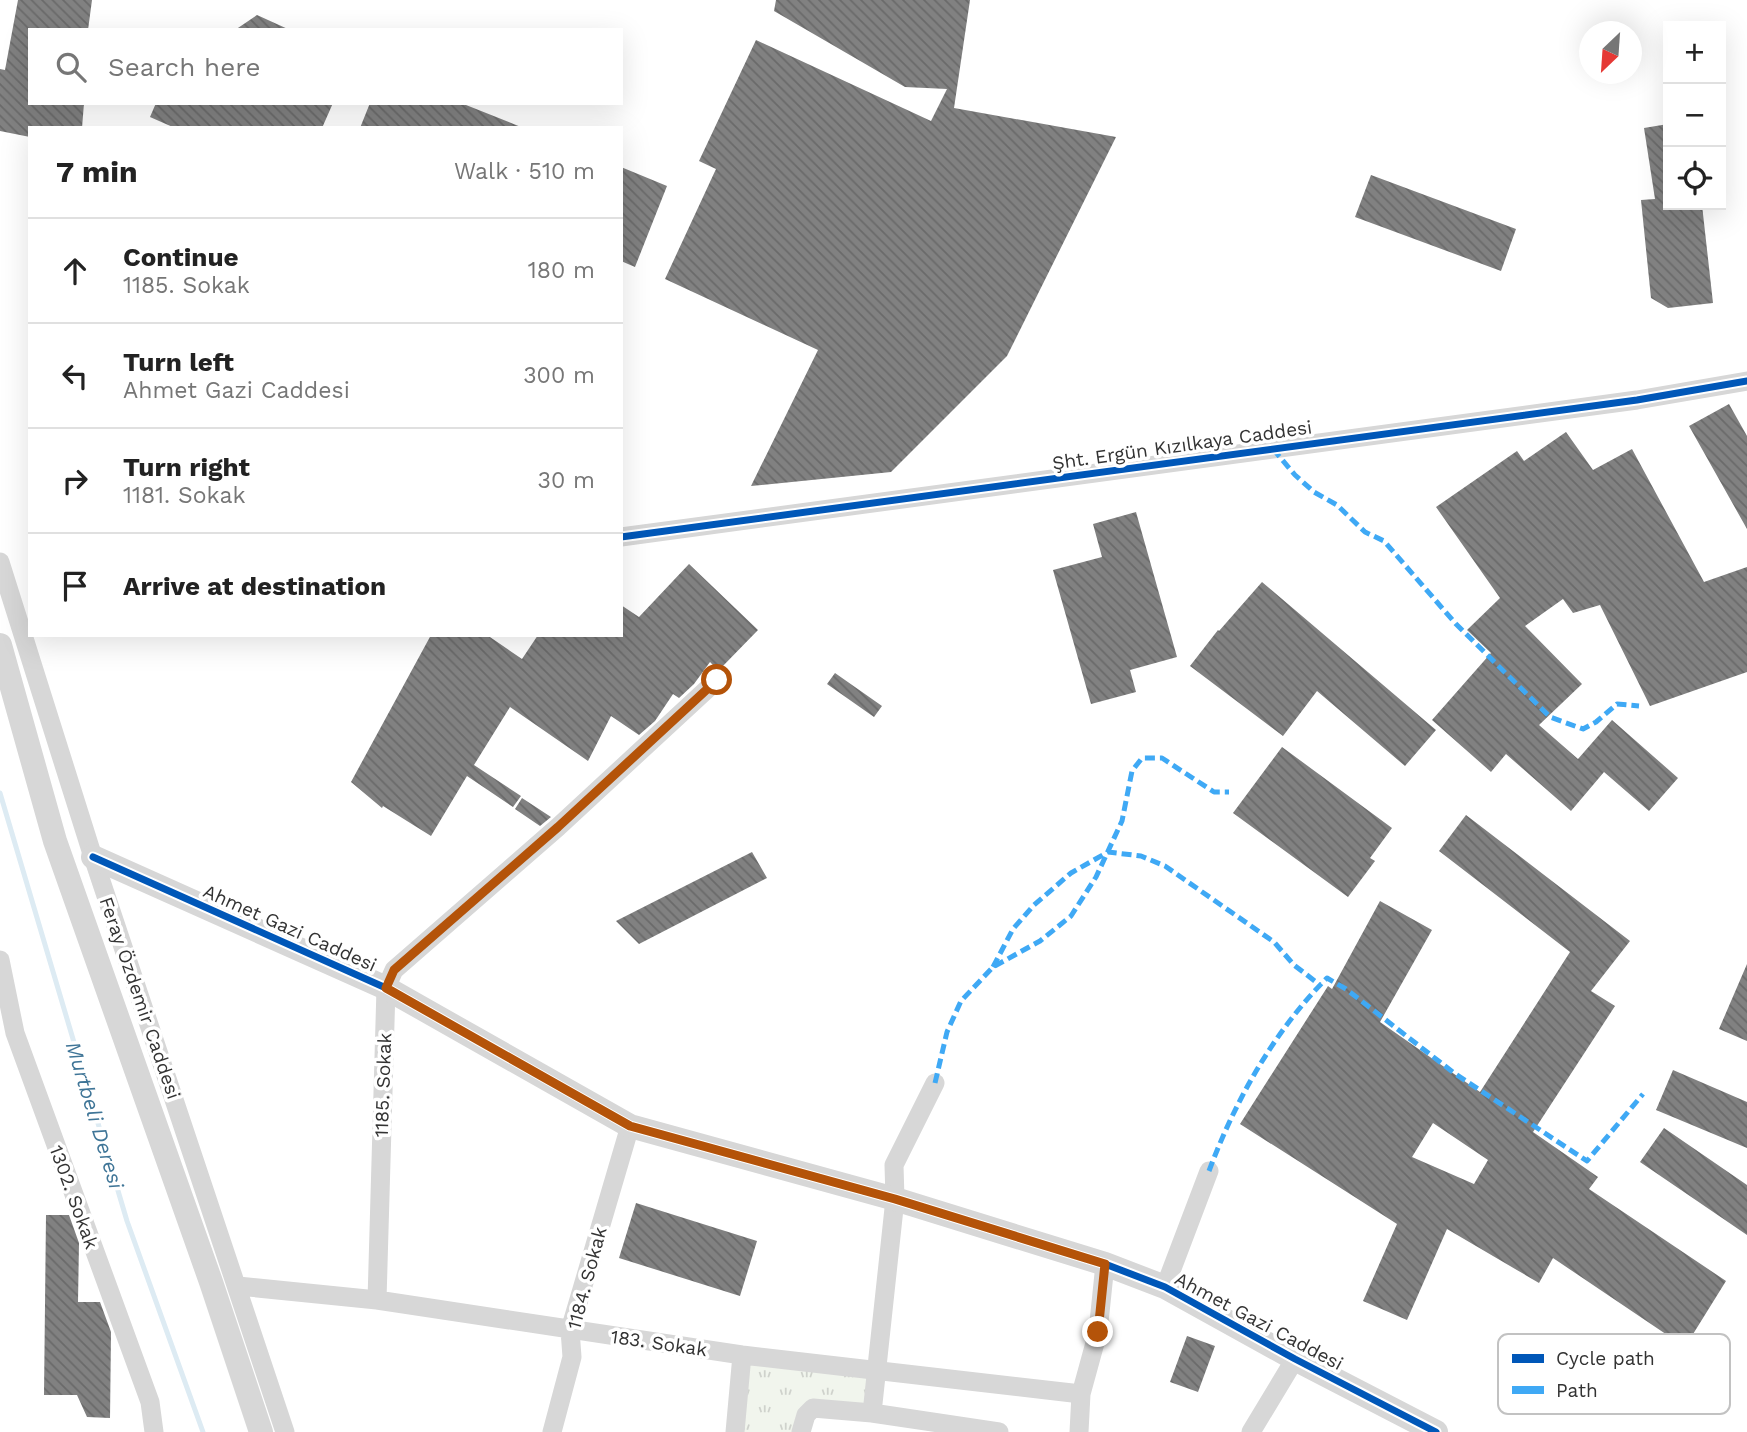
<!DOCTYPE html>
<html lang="en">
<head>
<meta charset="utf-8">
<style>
  :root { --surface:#fff; --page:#f6f6f6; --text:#222; --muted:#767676; --line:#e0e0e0 }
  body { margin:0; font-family:"Work Sans",sans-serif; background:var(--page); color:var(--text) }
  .controls { position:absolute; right:21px; top:21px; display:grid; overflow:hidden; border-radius:0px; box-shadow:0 7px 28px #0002 }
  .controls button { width:63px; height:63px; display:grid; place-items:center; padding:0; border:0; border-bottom:2px solid var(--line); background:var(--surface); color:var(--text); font:35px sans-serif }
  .compass { position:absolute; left:1579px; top:21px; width:63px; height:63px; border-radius:50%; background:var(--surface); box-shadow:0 7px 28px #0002; rotate:205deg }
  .stop { position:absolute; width:21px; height:21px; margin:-16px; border:5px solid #b45309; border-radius:50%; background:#fff }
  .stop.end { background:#b45309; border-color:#fff; box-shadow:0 2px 7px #0008 }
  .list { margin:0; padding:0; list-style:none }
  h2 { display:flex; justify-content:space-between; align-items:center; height:91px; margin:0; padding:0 28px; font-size:30px }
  h2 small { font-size:23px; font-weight:400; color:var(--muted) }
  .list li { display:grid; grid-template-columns:46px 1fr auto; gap:21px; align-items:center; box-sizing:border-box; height:105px; padding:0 28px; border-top:2px solid var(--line) }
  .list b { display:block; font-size:26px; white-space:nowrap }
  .list p { margin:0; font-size:23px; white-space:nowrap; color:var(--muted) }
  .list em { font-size:23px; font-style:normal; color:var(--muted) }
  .icon { flex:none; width:38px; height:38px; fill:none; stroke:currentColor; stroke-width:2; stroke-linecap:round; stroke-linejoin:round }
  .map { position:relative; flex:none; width:1747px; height:1432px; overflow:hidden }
  .search { position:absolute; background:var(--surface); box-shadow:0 7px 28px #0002; left:28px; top:28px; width:595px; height:77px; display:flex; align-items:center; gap:18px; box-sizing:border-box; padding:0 24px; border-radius:0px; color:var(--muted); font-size:26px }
  .panel { position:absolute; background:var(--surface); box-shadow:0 7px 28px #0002; left:28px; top:126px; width:595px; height:511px; border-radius:0px }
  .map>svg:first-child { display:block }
</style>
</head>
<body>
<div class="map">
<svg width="1747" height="1432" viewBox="0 0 1747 1432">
  <defs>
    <pattern id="grass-tufts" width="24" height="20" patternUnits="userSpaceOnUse" patternTransform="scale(1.75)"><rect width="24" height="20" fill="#f1f5ed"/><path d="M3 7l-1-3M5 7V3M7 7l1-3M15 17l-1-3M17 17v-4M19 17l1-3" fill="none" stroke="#cfd2cc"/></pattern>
    <pattern id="building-back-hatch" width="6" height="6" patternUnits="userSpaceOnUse" patternTransform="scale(1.75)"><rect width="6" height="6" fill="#818181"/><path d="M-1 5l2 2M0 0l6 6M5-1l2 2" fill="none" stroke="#6a6a6a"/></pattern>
  </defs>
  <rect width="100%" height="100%" fill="#fff"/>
  <!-- grass -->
  <path fill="url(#grass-tufts)" d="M742,1355L877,1369L872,1413L813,1408L801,1432H735Z"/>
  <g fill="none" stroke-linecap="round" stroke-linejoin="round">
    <!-- stream -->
    <path stroke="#ddebf3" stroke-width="5" d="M0,793L127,1221L203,1432"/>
  </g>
  <!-- building -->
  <path fill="url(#building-back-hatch)" fill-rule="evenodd" d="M18,0H92L88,30H30V103H84L82,128H30V137L0,131V69L5,70Z
    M776,0H970L954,108L1116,137L1007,356L891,472L751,486L818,350L665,279L716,169L699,161L756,40L931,121L947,89L905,87L774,11Z
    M257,15L290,30H235Z
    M156,103H333L322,128H175L150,117Z
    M370,103H461L521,127L360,128Z
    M1668,124V205H1702L1713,303L1668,308L1651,298L1641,200L1655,199L1644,128Z
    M621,167L667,186L635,267L621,261Z
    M1371,175L1516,229L1501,271L1355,217Z
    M1729,404L1747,436V529L1689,426Z
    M1566,432L1593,470L1632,449L1704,582L1747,567V672L1650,706L1600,605L1573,613L1563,599L1525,626L1582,684L1539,725L1578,759L1612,720L1678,778L1649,811L1604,772L1571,811L1506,754L1491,772L1432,720L1491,653L1467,630L1500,598L1436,507L1517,451L1524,461Z
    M1136,512L1177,657L1130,670L1136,692L1091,704L1053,570L1102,557L1093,524Z
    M689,564L758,630L721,668H716L710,662L694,684L679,698L673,694L655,721L639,735L611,716L588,761L510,707L474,765L521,796L513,807L467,776L431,836L383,806L382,808L351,782L431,635H487L522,659L538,635H621V605L639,617Z
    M1262,582L1436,730L1405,766L1317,691L1283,736L1190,666L1218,630L1219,631Z
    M835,673L882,706L874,717L827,684Z
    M1282,747L1392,828L1370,858L1375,861L1348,897L1233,813Z
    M522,798L551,817L540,826L515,809Z
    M1466,815L1630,941L1591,991L1615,1006L1533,1132L1598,1177L1589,1189L1726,1281L1685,1347L1553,1258L1539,1283L1447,1229L1407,1320L1363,1301L1397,1224L1240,1124L1328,986L1332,989L1380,901L1432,930L1380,1022L1480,1092L1570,952L1439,851ZM1433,1123L1488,1160L1474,1184L1412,1157Z
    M752,852L767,878L639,944L616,921Z
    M1747,964V1041L1719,1029Z
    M1673,1070L1747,1102V1148L1656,1110Z
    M1664,1128L1747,1185V1235L1640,1162Z
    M636,1203L757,1241L740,1296L619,1258Z
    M46,1215H69L79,1243L78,1302H100L111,1332L110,1418L87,1417L77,1395H44Z
    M1187,1336L1215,1346L1198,1392L1170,1382Z"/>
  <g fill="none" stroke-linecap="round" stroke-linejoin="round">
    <!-- minor -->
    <path stroke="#d7d7d7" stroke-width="19" d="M621,537L1637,400L1747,381
      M0,562L93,857L285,1432
      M0,960L15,1033L150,1402L154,1432
      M238,1286L377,1300L742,1355L1081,1394
      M1165,1287L1209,1171
      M377,1300L386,988L394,970L558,827L717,680
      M872,1413L895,1199L894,1165L935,1083
      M552,1432L572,1357L570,1330L630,1126
      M735,1432L742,1355
      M801,1432L806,1415L813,1408L872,1413L999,1432
      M1079,1432L1081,1394L1098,1332L1105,1264
      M1251,1432L1295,1359"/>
    <!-- tertiary -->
    <path stroke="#d7d7d7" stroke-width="24" d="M0,645L55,841L211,1282L261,1432
      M93,857L386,988L630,1126L895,1199L1105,1264L1165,1287L1295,1359L1436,1432"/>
    <!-- quiet -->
    <path stroke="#3fa9f5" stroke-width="5" stroke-dasharray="10 5" stroke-linecap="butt" d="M1273,449L1295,475L1314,492L1337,505L1365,532L1384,541L1456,624L1550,717L1583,729L1596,722L1617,704L1639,706
      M993,967L1013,929L1034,905L1071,873L1108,852L1141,856L1165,866L1274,942L1294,965L1320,985
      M935,1083L947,1032L961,1001L993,967L1040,941L1071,916L1096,877L1122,821L1132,771L1142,758H1162L1214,792H1229
      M1209,1171C1235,1101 1274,1031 1327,978L1346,989L1454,1073L1587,1161L1643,1094"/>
    <!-- cycleway casing -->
    <g stroke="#fff" stroke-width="11">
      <path id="cycleway" d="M621,537L1637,400L1747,381
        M93,857L386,988L630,1126L895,1199L1105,1264L1165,1287L1295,1359L1436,1432"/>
    </g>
    <!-- cycleway -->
    <use href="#cycleway" stroke="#0057b8" stroke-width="7"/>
  </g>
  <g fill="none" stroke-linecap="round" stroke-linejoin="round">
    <!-- route -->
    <path stroke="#b45309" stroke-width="9" d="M717,680L558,827L394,970L386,988L630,1126L895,1199L1105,1264L1098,1332"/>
  </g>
  <g text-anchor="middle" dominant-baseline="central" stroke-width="7" stroke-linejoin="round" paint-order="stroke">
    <!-- street labels -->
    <g font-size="19" fill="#333" stroke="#fff">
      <text transform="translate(1182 445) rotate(-8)">Şht. Ergün Kızılkaya Caddesi</text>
      <text transform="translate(290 928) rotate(24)">Ahmet Gazi Caddesi</text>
      <text transform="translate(140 998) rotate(71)">Feray Özdemir Caddesi</text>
      <text transform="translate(383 1085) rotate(-88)">1185. Sokak</text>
      <text transform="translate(74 1197) rotate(70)">1302. Sokak</text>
      <text transform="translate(587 1278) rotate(-75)">1184. Sokak</text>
      <text transform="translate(1259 1321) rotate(28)">Ahmet Gazi Caddesi</text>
      <text transform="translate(659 1343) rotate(8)">183. Sokak</text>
    </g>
    <!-- water labels -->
    <g font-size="21" font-style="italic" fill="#3f7597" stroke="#fff">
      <text transform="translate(95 1115) rotate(73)">Murtbeli Deresi</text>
    </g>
  </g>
  <!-- legend -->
  <rect x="1498" y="1334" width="232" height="80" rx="10" fill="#fff" stroke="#c2c2c2" stroke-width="2"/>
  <rect x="1512" y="1354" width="32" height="9" fill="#0057b8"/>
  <rect x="1512" y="1386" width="32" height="8" fill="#3fa9f5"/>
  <g font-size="19" fill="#333">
    <text x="1556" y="1365">Cycle path</text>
    <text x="1556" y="1397">Path</text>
  </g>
</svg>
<div class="controls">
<button>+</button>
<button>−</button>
<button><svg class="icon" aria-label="locate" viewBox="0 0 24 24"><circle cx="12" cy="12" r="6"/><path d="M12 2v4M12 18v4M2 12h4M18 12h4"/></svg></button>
</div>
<svg class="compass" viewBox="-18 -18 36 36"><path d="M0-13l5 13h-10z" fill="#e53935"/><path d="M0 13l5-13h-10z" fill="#767676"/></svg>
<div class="stop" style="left:717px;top:680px"></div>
<div class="stop end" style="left:1098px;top:1332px"></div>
<div class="search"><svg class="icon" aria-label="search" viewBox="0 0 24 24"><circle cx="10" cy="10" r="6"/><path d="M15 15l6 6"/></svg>Search here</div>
<section class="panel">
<h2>7 min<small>Walk · 510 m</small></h2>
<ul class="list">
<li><svg class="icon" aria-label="ahead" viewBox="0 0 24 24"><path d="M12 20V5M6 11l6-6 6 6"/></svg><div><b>Continue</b><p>1185. Sokak</p></div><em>180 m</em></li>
<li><svg class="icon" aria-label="left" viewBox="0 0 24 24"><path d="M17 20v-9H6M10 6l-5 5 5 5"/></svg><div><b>Turn left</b><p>Ahmet Gazi Caddesi</p></div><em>300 m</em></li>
<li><svg class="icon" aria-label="right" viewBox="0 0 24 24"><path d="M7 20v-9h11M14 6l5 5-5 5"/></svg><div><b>Turn right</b><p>1181. Sokak</p></div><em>30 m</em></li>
<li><svg class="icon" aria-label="arrive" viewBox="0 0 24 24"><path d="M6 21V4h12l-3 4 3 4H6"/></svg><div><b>Arrive at destination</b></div></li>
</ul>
</section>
</div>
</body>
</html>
